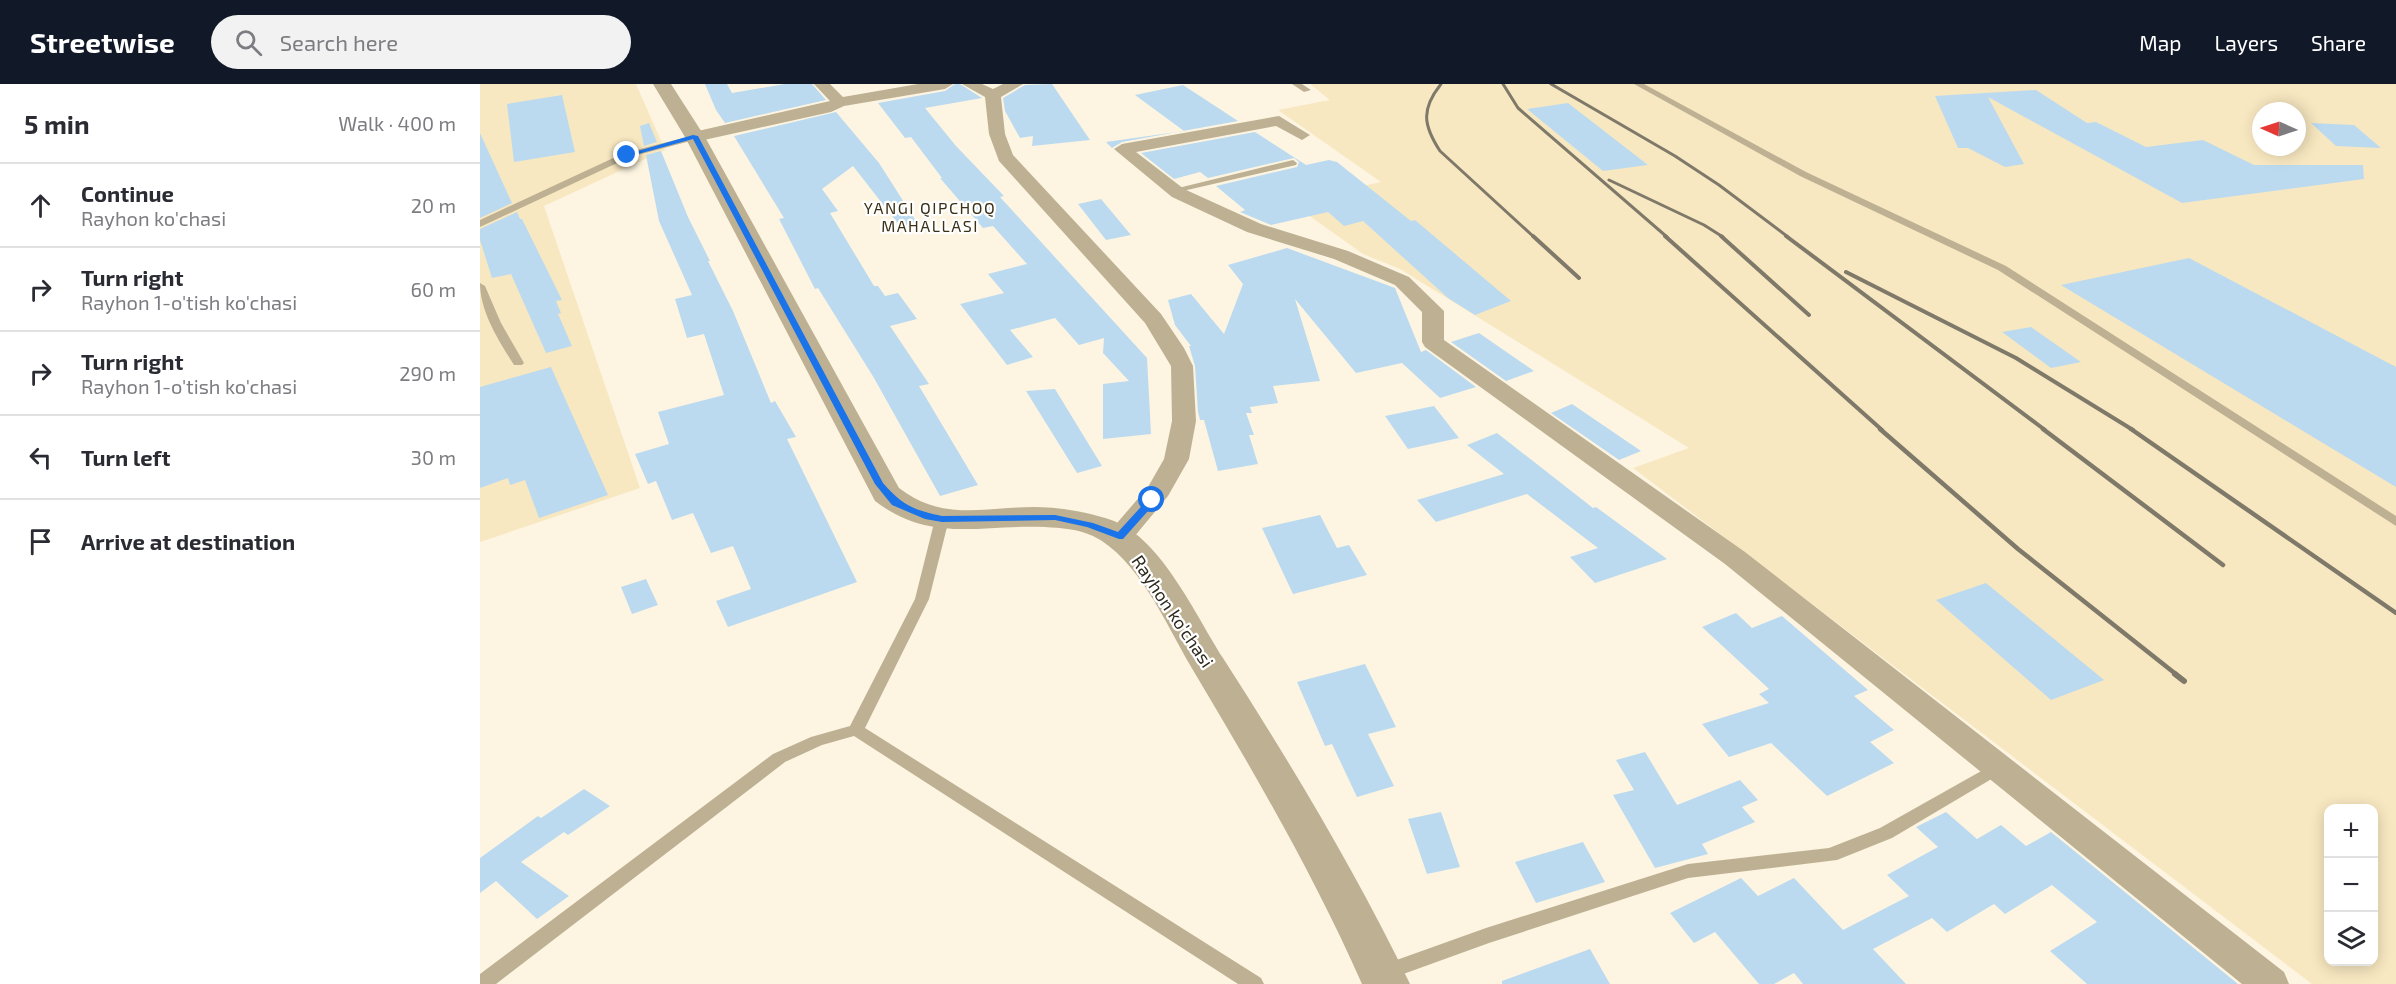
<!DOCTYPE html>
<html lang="en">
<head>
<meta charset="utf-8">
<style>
  :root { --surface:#fff; --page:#f2f2f3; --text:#2b2b33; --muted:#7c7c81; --line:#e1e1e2; --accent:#111827 }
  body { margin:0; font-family:"Exo 2",sans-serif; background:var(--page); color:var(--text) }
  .controls { position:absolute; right:18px; bottom:18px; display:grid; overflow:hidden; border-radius:12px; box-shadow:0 3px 15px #0003 }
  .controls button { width:54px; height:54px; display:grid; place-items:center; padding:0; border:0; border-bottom:2px solid var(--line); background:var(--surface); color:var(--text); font:30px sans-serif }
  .compass { position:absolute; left:1772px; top:18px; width:54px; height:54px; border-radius:50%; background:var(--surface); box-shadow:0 3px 15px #0003; rotate:273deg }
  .stop { position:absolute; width:18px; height:18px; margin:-14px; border:4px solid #1a73e8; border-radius:50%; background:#fff }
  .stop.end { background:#1a73e8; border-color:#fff; box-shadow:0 2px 6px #0008 }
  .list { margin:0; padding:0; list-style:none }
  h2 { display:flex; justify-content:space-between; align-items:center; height:78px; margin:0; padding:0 24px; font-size:26px }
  h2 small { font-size:20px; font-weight:400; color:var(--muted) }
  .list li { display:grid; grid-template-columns:39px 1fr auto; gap:18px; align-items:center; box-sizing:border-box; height:84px; padding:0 24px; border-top:2px solid var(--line) }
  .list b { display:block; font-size:22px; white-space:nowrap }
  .list p { margin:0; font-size:20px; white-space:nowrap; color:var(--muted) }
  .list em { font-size:20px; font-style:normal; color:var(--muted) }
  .icon { flex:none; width:33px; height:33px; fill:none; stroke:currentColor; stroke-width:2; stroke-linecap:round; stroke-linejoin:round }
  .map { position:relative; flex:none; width:1916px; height:900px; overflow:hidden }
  header { display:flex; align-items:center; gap:36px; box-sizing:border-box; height:84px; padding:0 30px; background:var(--accent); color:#fff }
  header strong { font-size:28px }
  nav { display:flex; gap:33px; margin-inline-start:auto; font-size:21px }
  .search { width:420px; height:54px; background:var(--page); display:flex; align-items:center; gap:15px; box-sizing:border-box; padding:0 21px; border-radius:33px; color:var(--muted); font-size:22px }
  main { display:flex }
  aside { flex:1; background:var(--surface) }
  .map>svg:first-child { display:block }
</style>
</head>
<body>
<header>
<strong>Streetwise</strong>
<div class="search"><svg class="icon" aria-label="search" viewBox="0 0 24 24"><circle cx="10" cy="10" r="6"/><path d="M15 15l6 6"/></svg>Search here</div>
<nav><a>Map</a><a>Layers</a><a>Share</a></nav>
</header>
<main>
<aside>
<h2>5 min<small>Walk · 400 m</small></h2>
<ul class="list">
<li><svg class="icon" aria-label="ahead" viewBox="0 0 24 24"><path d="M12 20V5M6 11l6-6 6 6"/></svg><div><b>Continue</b><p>Rayhon ko'chasi</p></div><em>20 m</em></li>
<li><svg class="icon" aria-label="right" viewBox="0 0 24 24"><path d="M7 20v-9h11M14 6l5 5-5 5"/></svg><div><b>Turn right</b><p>Rayhon 1-o'tish ko'chasi</p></div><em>60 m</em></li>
<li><svg class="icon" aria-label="right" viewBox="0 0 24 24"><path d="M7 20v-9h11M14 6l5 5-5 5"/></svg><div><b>Turn right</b><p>Rayhon 1-o'tish ko'chasi</p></div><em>290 m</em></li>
<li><svg class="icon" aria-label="left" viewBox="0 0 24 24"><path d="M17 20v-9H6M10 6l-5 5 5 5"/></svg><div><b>Turn left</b></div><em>30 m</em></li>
<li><svg class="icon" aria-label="arrive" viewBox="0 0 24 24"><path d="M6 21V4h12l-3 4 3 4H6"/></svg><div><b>Arrive at destination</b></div></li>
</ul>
</aside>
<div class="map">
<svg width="1916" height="900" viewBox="0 0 1916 900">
  <rect width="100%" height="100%" fill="#fdf5e2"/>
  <!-- built -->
  <path fill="#f8e8c1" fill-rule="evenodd" d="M0,0H156L185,66L64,122L160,404L0,458Z
    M830,0H1916V900H1832L1153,384L1209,364L920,185L883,170L810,118L901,98L798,26L850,16ZM1781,27H1817V63H1781ZM1848,724H1894V878H1848Z"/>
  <!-- building -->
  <path fill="#bbdaef" d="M225,0H247L252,9L305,0H332L346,16L245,39L236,26Z
    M475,0H480L502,14L445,24L476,62L524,112L520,113L667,274L671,350L623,355V300L649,297L623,269L624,254L599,261L575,234L530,246L553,273L527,281L480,220L524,209L508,190L547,180L513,142L503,144L460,94H462L431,53L425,54L398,19L465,7Z
    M572,0L610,56L552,62L553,52L540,54L525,27L523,14L545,1Z
    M703,1L758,37L642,58L632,64L626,58L704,47L655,11Z
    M1556,6L1607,39L1616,38L1666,63L1723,56L1774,81H1883L1884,95L1702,119L1508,13L1544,80L1525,83L1488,64H1478L1455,12Z
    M82,11L95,68L34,78L27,20Z
    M1088,19L1168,81L1123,87L1047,25Z
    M356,28L399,79L436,137L423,146L373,82L342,105L358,127L350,129L394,202H398L405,212L418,209L437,235L410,242L449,300L439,302L498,401L460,412L394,294L338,204L335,205L299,135L304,134L254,52Z
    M169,39L177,58L164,62L160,42Z
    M1831,39L1874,41L1901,64L1856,62Z
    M775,48L826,81L849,76L857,78L931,137L935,136L1031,217L995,231L968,214L883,137L864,142L848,128L791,141L760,128L765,126L736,102L817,83L819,78L814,74L728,94L720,88L694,95L661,69Z
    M0,49L32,119L0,134Z
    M181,67L208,133L230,177H228L253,227L291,319L295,317L316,353L307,355L377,498L248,543L236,517L271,505L253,462L231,469L213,429L192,436L176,397L168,400L155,370L189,360L178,328L244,311L224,250L207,254L195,215L212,211L179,137L166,71Z
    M621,115L651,151L626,156L598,120Z
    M37,128L40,135H42L82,216L76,217L81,229L78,230L92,262L66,269L31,190L12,194L0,156V145Z
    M807,164L915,204L941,268L946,266L996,303L960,314L922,279L876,289L815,215L840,297L793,302L798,319L770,323L772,329H766L774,351H769L778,380L738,387L724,336H720L718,328L715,282L709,262H711L695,241L688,216L711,210L744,250L763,200L748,181Z
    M1709,174L1916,283V403L1581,201Z
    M1551,243L1601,278L1571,284L1522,248Z
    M999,249L1054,287L1026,297L971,258Z
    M71,283L128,411L59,434L45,396L30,401L28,394L0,404V303Z
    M575,305L622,382L597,389L546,307Z
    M1092,320L1161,367L1139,376L1071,329Z
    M954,322L979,354L928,365L905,332Z
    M1017,349L1113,424L1116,423L1187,475L1115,499L1090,473L1118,464L1047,410L956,438L937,416L1024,390L987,361Z
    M840,431L857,464L869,461L887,491L813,510L782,444Z
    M166,495L178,521L152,530L141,503Z
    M1506,499L1624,596L1571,616L1456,516Z
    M1256,529L1272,544L1302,532L1388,606L1374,612L1414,646L1390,658L1414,679L1347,712L1291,659L1249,673L1222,640L1289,619L1279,610L1289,605L1222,543Z
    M885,580L916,643L888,650L914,702L877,713L852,660L845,662L817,598Z
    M1165,668L1197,721L1260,696L1278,716L1262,723L1275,738L1222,760L1228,770L1175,784L1133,711L1154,706L1136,676Z
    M104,705L130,722L88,751L84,748L41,778L89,812L57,835L16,797L0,809V774L58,732L61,734Z
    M961,728L980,783L947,790L928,735Z
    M1466,728L1497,755L1521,741L1546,762L1571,748L1758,900H1607L1570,867L1617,838L1572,801L1525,830L1514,820L1467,848L1452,834L1393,865L1426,900H1323L1314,889L1294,900H1279L1235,848L1214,859L1190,829L1261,794L1278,812L1314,794L1363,846L1429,812L1407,791L1458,763L1436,743Z
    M1103,758L1125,798L1056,819L1035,778Z
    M1110,865L1130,900H1022V897Z"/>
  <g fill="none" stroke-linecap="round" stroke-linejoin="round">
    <!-- service -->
    <path fill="#beb193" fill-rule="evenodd" d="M812,0H822L831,6L824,8Z
      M1154,0H1164L1326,88L1526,182L1916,432V442L1518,186L1320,92Z
      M215,51L219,53L218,55L150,73L0,143V136L144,69Z
      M813,76L817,79L816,81L694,109L690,106Z
      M0,199L5,202L21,239L44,279L42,281H34C19,257 0,228 0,199Z
      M462,431L469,435L449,515L385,644L781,894L784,900H758L374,652L342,661L305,678L16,900H0V890L293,670L331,653L370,642L435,515L455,435Z
      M1519,677L1525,679L1527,683L1525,687L1412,754L1357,776L1208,794L1009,859L904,897L897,895L894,889L897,883L1006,844L1208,780L1349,764L1400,744Z"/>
    <!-- minor -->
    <path fill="#beb193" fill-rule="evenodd" d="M334,0H350L363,13L438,0H473L465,5L364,22L351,28L215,58L207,53L209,49L350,17Z
      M482,0H502L513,5L523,0H543L521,13L525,50L533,71L681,230L704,264L713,282L716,337L709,375L688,412L649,459L639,461L629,459L625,453L668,403L684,375L692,337L691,282L665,239L519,77L509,50L505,13Z
      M799,32L830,51L822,56L796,42L656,68L704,105L781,140L868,167L929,193L964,227V256L1265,468L1804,888L1809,900H1762L1245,480L945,263L942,258V228L915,201L854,175L767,148L692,113L634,65L642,60Z"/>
    <!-- tertiary -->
    <path fill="#beb193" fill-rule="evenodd" d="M173,0H191L225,53L419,404C463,438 503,423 554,423C580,423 609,428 634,437C682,456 716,532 743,574C811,680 875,786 930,900H882C833,789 772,685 710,581C686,540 658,474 613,452C598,445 581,444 565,443C501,440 451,460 395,417L205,53Z"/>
    <!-- rail-far3 -->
    <path stroke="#7f796a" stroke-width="3" d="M961,0C941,25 943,41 960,67L1054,153
      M1023,0L1038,24L1187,153
      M1071,0L1195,72L1239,101L1308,153
      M1129,96L1224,141L1243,153"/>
    <!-- rail-far2 -->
    <path stroke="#7f796a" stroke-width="4" d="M1053,152L1099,194
      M1185,152L1402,346
      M1241,152L1329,231
      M1306,152L1565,346
      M1366,188L1536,274L1653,346"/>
    <!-- rail-far1 -->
    <path stroke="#7f796a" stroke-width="4.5" d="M1400,345L1538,465L1697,591
      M1563,345L1743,481
      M1651,345L1916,529"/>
    <!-- rail -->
    <path stroke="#7f796a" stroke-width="6" d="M1695,590L1704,597"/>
  </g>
  <!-- route -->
  <path fill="#1a73e8" d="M213,51L218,52L403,399C422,421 433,426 462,432L575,431L613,439L638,448L669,414H676V418L643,455H639L607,443L575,436L462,438L445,435L412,421L395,400L213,55L147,73L144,71Z"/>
  <g text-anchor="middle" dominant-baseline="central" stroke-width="4.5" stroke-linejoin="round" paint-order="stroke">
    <!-- far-neighbourhood labels -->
    <g font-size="16" letter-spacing="1.5" fill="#3b3116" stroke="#fff">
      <text x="450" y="123">YANGI QIPCHOQ<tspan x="450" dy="18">MAHALLASI</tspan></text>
    </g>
    <!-- street labels -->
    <g font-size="18" fill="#2e291d" stroke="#fff">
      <text transform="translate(693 527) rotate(56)">Rayhon ko'chasi</text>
    </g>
  </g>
</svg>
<div class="controls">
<button>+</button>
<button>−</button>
<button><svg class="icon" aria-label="layers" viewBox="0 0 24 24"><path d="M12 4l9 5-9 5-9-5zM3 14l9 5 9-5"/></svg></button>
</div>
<svg class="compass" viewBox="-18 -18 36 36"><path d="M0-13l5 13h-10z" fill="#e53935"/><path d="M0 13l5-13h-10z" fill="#7c7c81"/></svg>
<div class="stop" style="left:672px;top:416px"></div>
<div class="stop end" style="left:147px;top:71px"></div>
</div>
</main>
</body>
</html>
